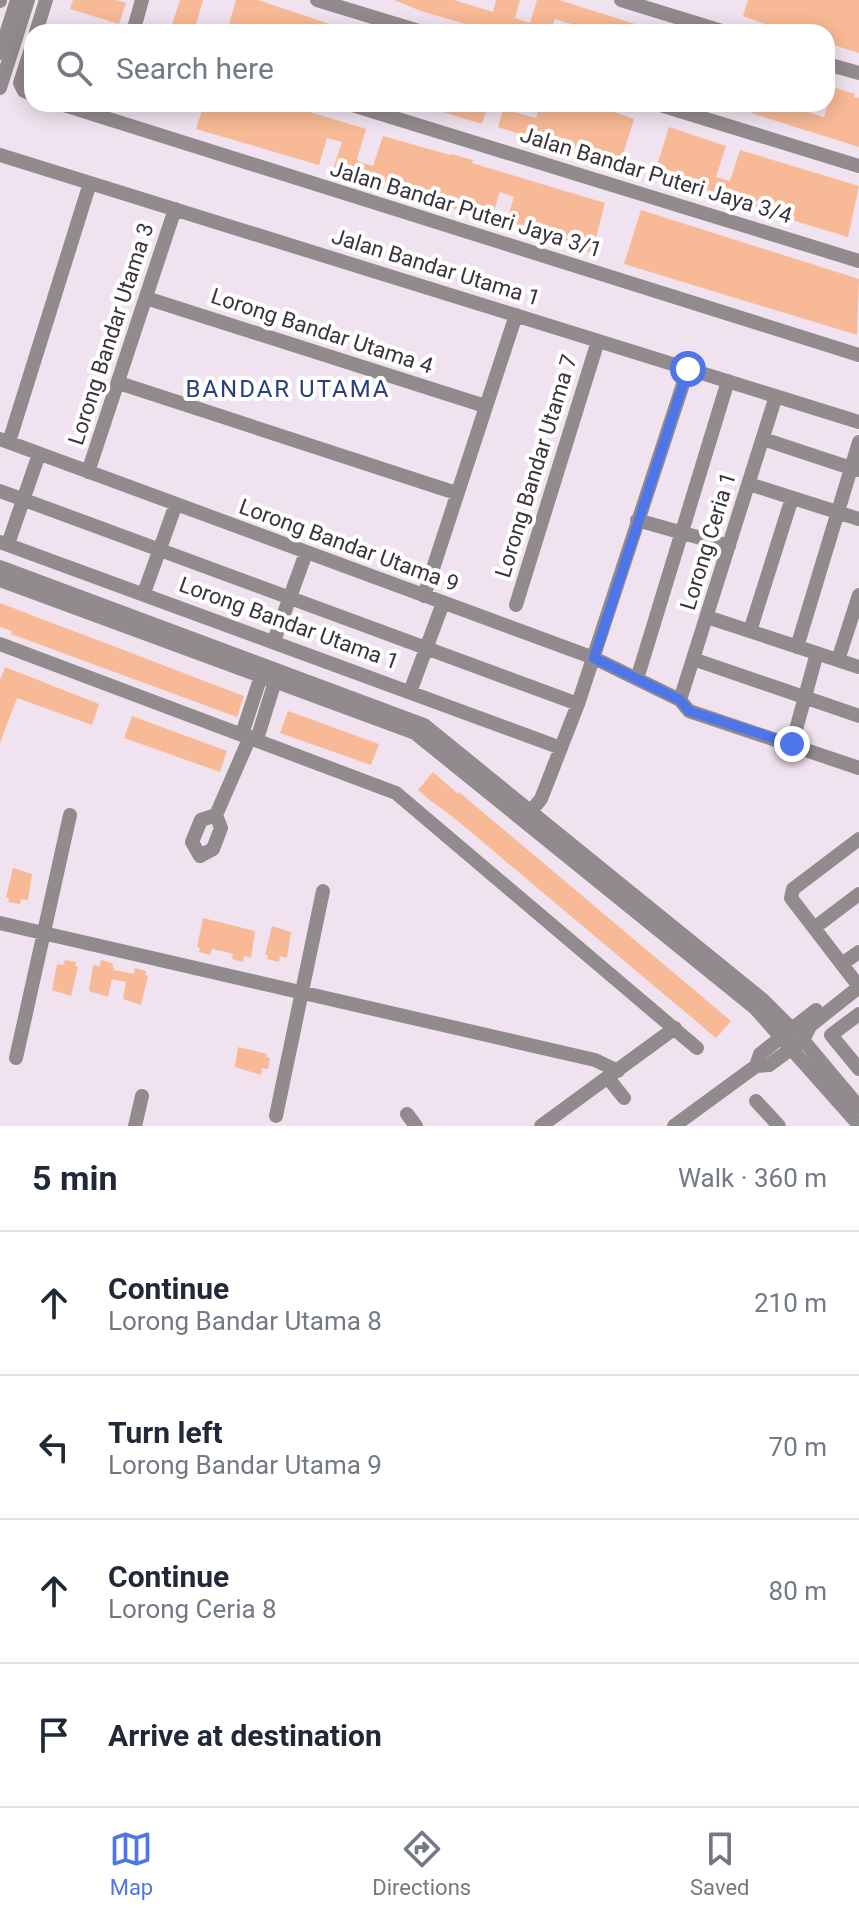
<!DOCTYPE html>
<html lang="en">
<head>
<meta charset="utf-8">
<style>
  :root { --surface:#fff; --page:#f2f2f3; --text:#1f2937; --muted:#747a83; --line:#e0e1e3; --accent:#4e76e9 }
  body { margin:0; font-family:Roboto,sans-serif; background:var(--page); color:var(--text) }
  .stop { position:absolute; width:24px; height:24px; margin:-18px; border:6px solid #4e76e9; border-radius:50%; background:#fff }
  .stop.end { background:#4e76e9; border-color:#fff; box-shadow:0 2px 8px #0008 }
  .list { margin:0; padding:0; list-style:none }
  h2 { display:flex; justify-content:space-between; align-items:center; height:104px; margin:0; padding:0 32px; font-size:34px }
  h2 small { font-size:26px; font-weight:400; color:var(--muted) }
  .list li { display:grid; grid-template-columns:52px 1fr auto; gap:24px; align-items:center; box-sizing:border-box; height:144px; padding:0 32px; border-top:2px solid var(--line) }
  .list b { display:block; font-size:30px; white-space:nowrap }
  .list p { margin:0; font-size:26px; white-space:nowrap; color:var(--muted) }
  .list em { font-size:26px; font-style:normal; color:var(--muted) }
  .icon { flex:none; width:44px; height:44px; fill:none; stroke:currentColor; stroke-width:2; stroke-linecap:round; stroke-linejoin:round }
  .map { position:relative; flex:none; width:859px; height:1126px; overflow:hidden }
  .search { position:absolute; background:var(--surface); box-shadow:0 4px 20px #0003; left:24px; right:24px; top:24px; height:88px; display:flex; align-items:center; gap:20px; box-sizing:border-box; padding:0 28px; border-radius:24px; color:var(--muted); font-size:30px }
  .sheet { height:680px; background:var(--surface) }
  nav { display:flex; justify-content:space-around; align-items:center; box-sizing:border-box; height:112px; border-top:2px solid var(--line); background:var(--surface); font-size:22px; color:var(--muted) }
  nav a { display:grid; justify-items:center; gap:4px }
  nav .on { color:var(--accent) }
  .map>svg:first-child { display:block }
</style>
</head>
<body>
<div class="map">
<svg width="859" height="1126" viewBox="0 0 859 1126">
  <rect width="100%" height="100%" fill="#f0e3ef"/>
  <!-- building -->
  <path fill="#f8ba96" d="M73,0H116L126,3L119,24L70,9Z
    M180,0H203L194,32L171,28Z
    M236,0H258L353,32H295L279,27L278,32H227Z
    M394,0H454L493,12L496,0H520L515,18L530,23L537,0H559L654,30V32H598L555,19L550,32H493L421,11Z
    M748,0H859V53L827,43V32H787L743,16Z
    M833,87L855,94L854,97L859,98V147L751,113L754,104H782L824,117Z
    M204,104H283L366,129L357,159L359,162L373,166L383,136L450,155L451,154L473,160L472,163L605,203L592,253L505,226L514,197L500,192L491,220L390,189L389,192L332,172L342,142L327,138L319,165L196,129Z
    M423,104H483L488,105L482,124L423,106Z
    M540,104H592L634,119L620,164L586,154L585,156L498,127L503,109L536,118Z
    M669,127L726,146L716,177L730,181L740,150L859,186L848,237L653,178Z
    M641,210L859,279L857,335L624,264Z
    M0,603L244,696L237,717L11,634L12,631L0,627Z
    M5,667L99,704L92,725L17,698L0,743V680Z
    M288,711L379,744L371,765L280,733Z
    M132,716L227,751L220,772L124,738Z
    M433,772L458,794L459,792L731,1021L716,1038L453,817L427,798L418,790Z
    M13,868L32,874L28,900L21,899L20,904L8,902L9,898L6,897Z
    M203,918L255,931L251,958L244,956L243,962L232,959L233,955L230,953L212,949L210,955L199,952L200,948L197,947Z
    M272,926L291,932L287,958L280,956L279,962L267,959L268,955H265Z
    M65,960L76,962L75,966L78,967L71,996L52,990L57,964L63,965Z
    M101,960L112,963L114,970L134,974L135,968L146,971L145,975L148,976L141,1005L123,999L126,982L112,979L108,997L89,991L93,965L100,966Z
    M238,1047L267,1054L266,1057L270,1058L268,1069L262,1068L261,1075L235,1067Z"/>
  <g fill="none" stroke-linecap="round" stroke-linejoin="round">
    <!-- minor -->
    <path stroke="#928b8d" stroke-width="14" d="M317,0L422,32
      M621,0L725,32
      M0,1V0
      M36,32L46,0
      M133,32L142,0
      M32,46L20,83L24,91L32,94
      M0,53L17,0
      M827,64L859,73
      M0,88L28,0
      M61,104L859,355
      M349,104L859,261
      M657,104L859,166
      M0,155L859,422
      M146,298L485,406
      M119,383L456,493
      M0,439L594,658L680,700L689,711L859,768
      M763,439L857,470
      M9,442L90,183
      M88,472L175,209
      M749,484L859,519
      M0,491L578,704
      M637,520L729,546
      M0,542L561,748
      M8,544L39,454
      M0,567L424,725L763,1000L803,1040L859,1107
      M0,580L415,733L755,1008L859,1125
      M144,593L176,504
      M424,596L516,315
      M516,605L598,341
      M707,617L859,667
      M750,631L792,498
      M274,641L306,553
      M0,644L396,793L697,1048
      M797,647L859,442
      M693,659L859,716
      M838,660L859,595
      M637,679L728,381
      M410,692L443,603
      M680,700L776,396
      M242,734L263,670
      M257,739L277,675
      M792,744L817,653
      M216,815L201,820L192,842L200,856L213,849L221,828L216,815L250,737
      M525,818L541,799L578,704L688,369
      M0,923L595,1060L618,1071
      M814,928L859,894
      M843,963L859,952
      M854,980L791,898L793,889L859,839
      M859,1014L831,1035L859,1069
      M16,1058L70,815
      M756,1066L760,1054L816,1010
      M608,1078L624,1098
      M756,1101L779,1126
      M407,1114L416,1126
      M276,1116L323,891
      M135,1126L142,1096
      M541,1126L675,1028
      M674,1126L756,1066L769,1065L803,1040L810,1026L859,987"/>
  </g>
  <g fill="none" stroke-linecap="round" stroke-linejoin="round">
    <!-- route -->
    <path stroke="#4e76e9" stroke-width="10" d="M688,369L594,658L680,700L689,711L792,744"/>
  </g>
  <g text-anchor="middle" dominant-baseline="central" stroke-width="8" stroke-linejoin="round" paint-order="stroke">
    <!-- street labels -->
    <g font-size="22" fill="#3a353a" stroke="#fff">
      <text transform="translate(656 175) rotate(17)">Jalan Bandar Puteri Jaya 3/4</text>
      <text transform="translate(466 209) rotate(17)">Jalan Bandar Puteri Jaya 3/1</text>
      <text transform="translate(436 267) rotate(17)">Jalan Bandar Utama 1</text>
      <text transform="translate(322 331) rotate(18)">Lorong Bandar Utama 4</text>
      <text transform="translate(111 334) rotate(-72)">Lorong Bandar Utama 3</text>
      <text transform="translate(536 466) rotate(-73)">Lorong Bandar Utama 7</text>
      <text transform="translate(708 541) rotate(-73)">Lorong Ceria 1</text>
      <text transform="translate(349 545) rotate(20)">Lorong Bandar Utama 9</text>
      <text transform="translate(289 623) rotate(20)">Lorong Bandar Utama 1</text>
    </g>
    <!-- neighbourhood labels -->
    <g font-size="24" letter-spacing="2" fill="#2b4079" stroke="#fff">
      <text x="288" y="389">BANDAR UTAMA</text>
    </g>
  </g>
</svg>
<div class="stop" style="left:688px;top:369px"></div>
<div class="stop end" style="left:792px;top:744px"></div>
<div class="search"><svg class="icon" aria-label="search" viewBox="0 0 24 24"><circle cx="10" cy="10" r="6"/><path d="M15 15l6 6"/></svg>Search here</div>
</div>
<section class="sheet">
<h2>5 min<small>Walk · 360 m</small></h2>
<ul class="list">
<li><svg class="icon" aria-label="ahead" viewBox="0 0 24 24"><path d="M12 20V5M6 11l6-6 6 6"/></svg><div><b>Continue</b><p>Lorong Bandar Utama 8</p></div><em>210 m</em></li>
<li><svg class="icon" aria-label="left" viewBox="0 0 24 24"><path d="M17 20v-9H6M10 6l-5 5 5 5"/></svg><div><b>Turn left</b><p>Lorong Bandar Utama 9</p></div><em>70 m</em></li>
<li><svg class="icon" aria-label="ahead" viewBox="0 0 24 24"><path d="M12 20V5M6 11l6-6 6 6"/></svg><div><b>Continue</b><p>Lorong Ceria 8</p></div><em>80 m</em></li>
<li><svg class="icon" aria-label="arrive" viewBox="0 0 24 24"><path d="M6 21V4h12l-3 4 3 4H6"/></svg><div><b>Arrive at destination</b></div></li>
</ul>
</section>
<nav>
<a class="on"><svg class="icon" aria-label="map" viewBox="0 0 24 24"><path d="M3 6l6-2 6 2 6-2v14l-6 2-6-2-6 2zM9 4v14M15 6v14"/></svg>Map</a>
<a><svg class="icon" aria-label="directions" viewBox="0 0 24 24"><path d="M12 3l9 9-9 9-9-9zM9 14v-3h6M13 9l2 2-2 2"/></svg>Directions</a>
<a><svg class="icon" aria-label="saved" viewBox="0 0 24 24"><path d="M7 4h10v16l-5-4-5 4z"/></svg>Saved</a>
</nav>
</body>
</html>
